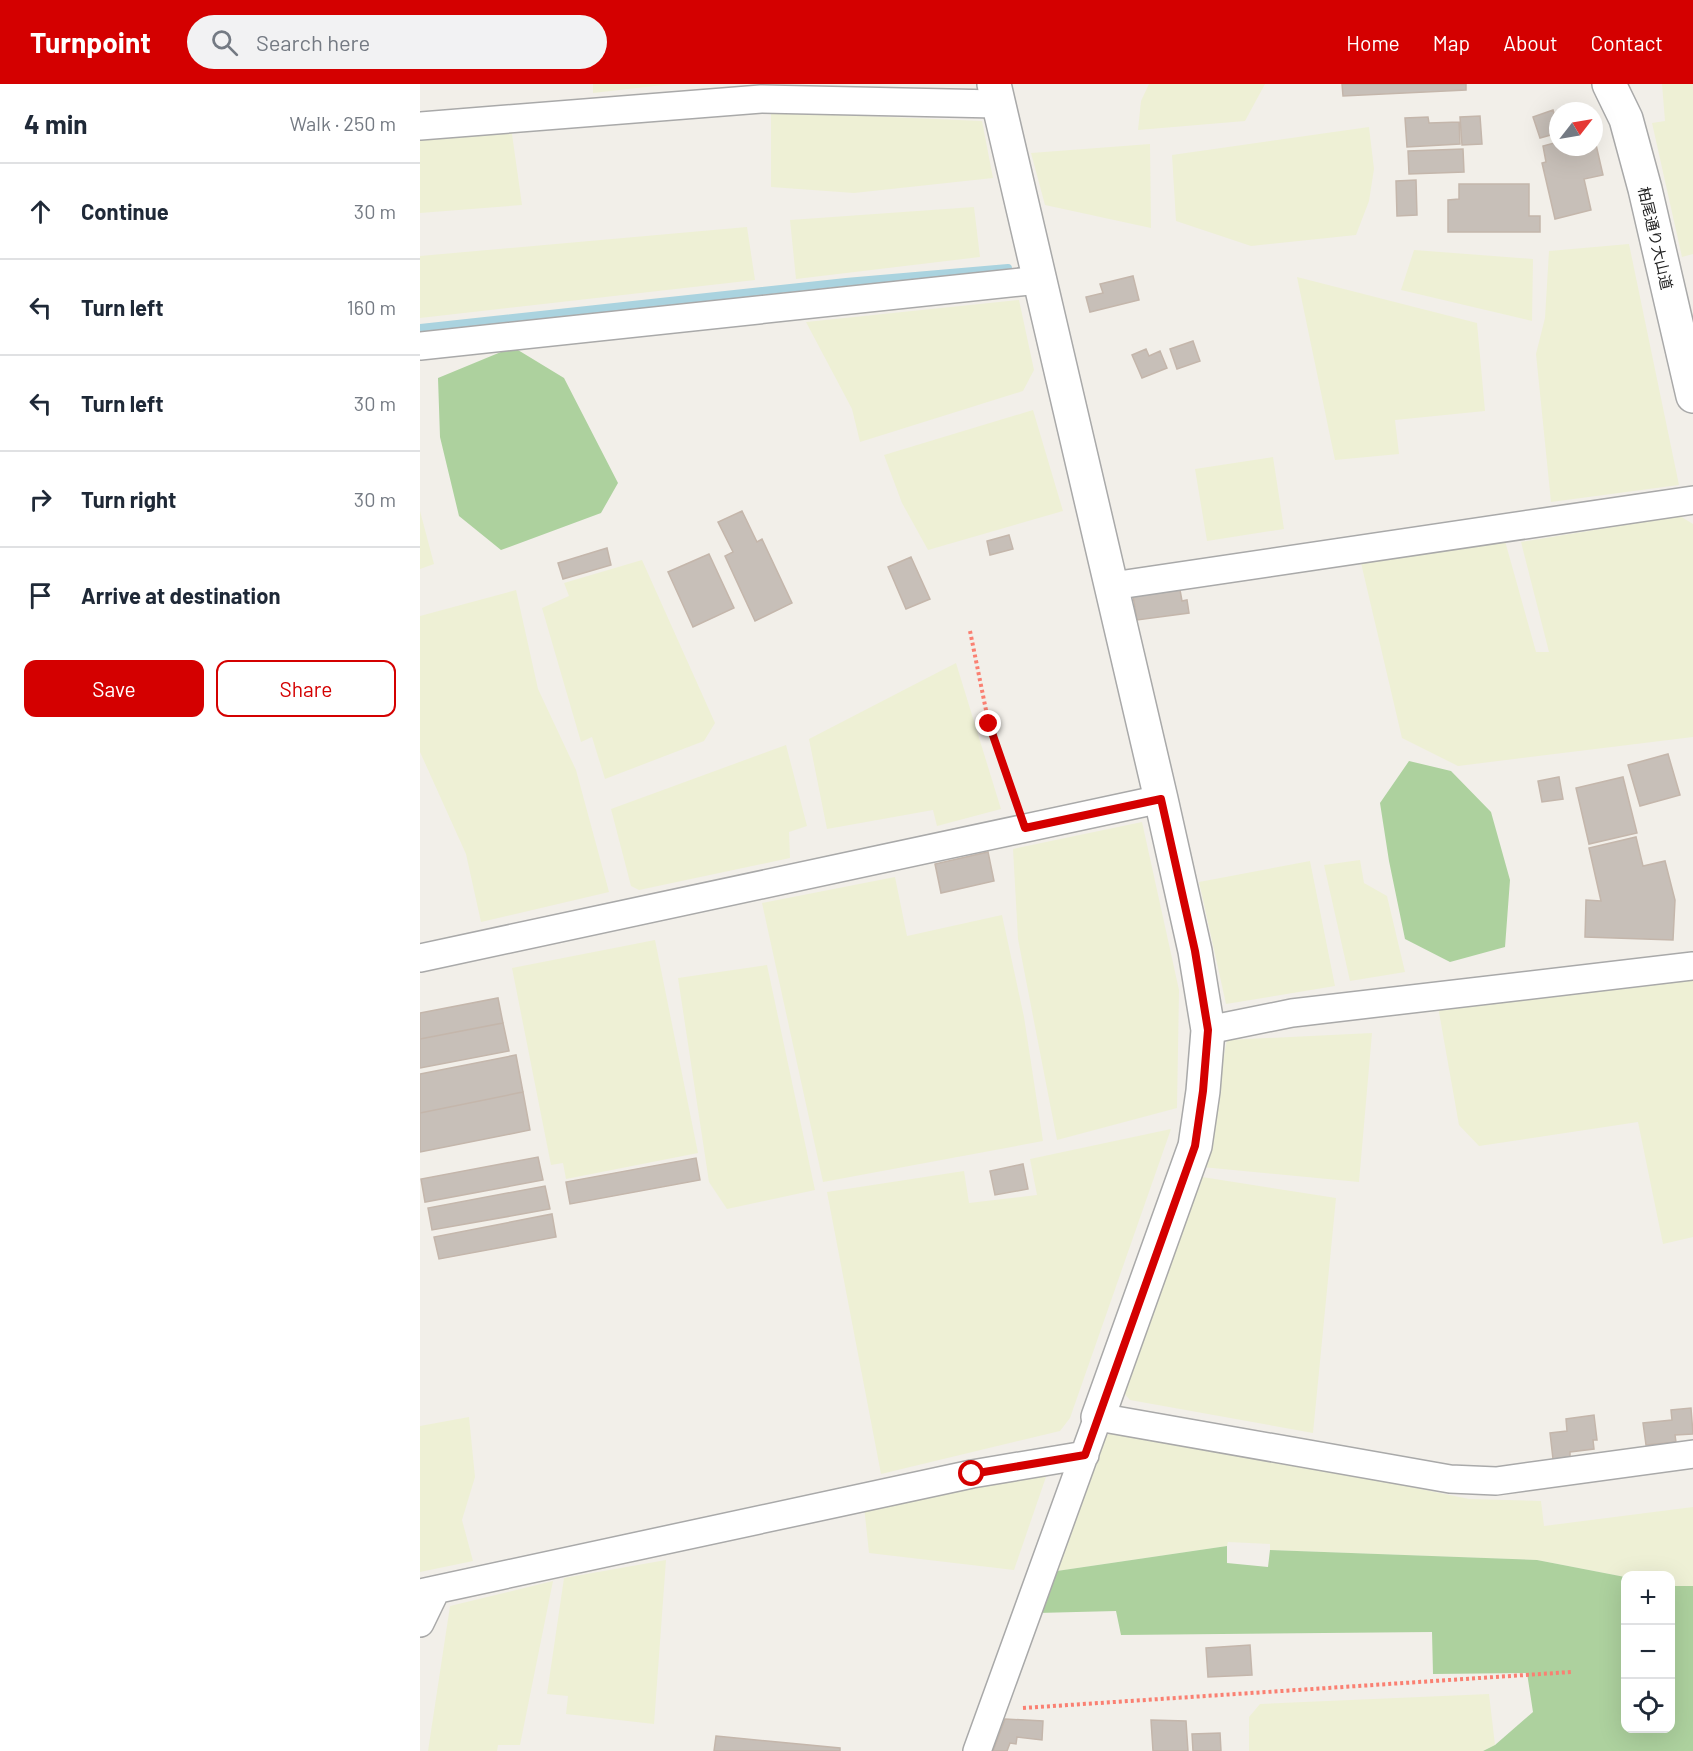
<!DOCTYPE html>
<html lang="en">
<head>
<meta charset="utf-8">
<style>
  :root { --surface:#fff; --page:#f2f2f3; --text:#1f2937; --muted:#747a83; --line:#e0e1e3; --accent:#d40000 }
  body { margin:0; font-family:Barlow,"Noto Sans JP",sans-serif; background:var(--page); color:var(--text) }
  .controls { position:absolute; right:18px; bottom:18px; display:grid; overflow:hidden; border-radius:12px; box-shadow:0 6px 24px #0002 }
  .controls button { width:54px; height:54px; display:grid; place-items:center; padding:0; border:0; border-bottom:2px solid var(--line); background:var(--surface); color:var(--text); font:30px sans-serif }
  .compass { position:absolute; left:1129px; top:18px; width:54px; height:54px; border-radius:50%; background:var(--surface); box-shadow:0 6px 24px #0002; rotate:59deg }
  .stop { position:absolute; width:18px; height:18px; margin:-14px; border:4px solid #d40000; border-radius:50%; background:#fff }
  .stop.end { background:#d40000; border-color:#fff; box-shadow:0 2px 6px #0008 }
  .list { margin:0; padding:0; list-style:none }
  h2 { display:flex; justify-content:space-between; align-items:center; height:78px; margin:0; padding:0 24px; font-size:26px }
  h2 small { font-size:20px; font-weight:400; color:var(--muted) }
  .list li { display:grid; grid-template-columns:39px 1fr auto; gap:18px; align-items:center; box-sizing:border-box; height:96px; padding:0 24px; border-top:2px solid var(--line) }
  .list b { display:block; font-size:22px; white-space:nowrap }
  .list em { font-size:20px; font-style:normal; color:var(--muted) }
  .actions { display:flex; gap:12px; padding:18px 24px }
  .actions a { flex:1; padding:14px 0; border:2px solid var(--accent); border-radius:12px; text-align:center; font-size:21px; color:var(--accent) }
  .actions .main { background:var(--accent); color:#fff }
  .icon { flex:none; width:33px; height:33px; fill:none; stroke:currentColor; stroke-width:2; stroke-linecap:round; stroke-linejoin:round }
  .map { position:relative; flex:none; width:1273px; height:1667px; overflow:hidden }
  header { display:flex; align-items:center; gap:36px; box-sizing:border-box; height:84px; padding:0 30px; background:var(--accent); color:#fff }
  header strong { font-size:28px }
  nav { display:flex; gap:33px; margin-inline-start:auto; font-size:21px }
  .search { width:420px; height:54px; background:var(--page); display:flex; align-items:center; gap:15px; box-sizing:border-box; padding:0 21px; border-radius:33px; color:var(--muted); font-size:22px }
  main { display:flex }
  aside { flex:1; background:var(--surface) }
  .map>svg:first-child { display:block }
</style>
</head>
<body>
<header>
<strong>Turnpoint</strong>
<div class="search"><svg class="icon" aria-label="search" viewBox="0 0 24 24"><circle cx="10" cy="10" r="6"/><path d="M15 15l6 6"/></svg>Search here</div>
<nav><a>Home</a><a>Map</a><a>About</a><a>Contact</a></nav>
</header>
<main>
<aside>
<h2>4 min<small>Walk · 250 m</small></h2>
<ul class="list">
<li><svg class="icon" aria-label="ahead" viewBox="0 0 24 24"><path d="M12 20V5M6 11l6-6 6 6"/></svg><div><b>Continue</b></div><em>30 m</em></li>
<li><svg class="icon" aria-label="left" viewBox="0 0 24 24"><path d="M17 20v-9H6M10 6l-5 5 5 5"/></svg><div><b>Turn left</b></div><em>160 m</em></li>
<li><svg class="icon" aria-label="left" viewBox="0 0 24 24"><path d="M17 20v-9H6M10 6l-5 5 5 5"/></svg><div><b>Turn left</b></div><em>30 m</em></li>
<li><svg class="icon" aria-label="right" viewBox="0 0 24 24"><path d="M7 20v-9h11M14 6l5 5-5 5"/></svg><div><b>Turn right</b></div><em>30 m</em></li>
<li><svg class="icon" aria-label="arrive" viewBox="0 0 24 24"><path d="M6 21V4h12l-3 4 3 4H6"/></svg><div><b>Arrive at destination</b></div></li>
</ul>
<div class="actions"><a class="main">Save</a><a>Share</a></div>
</aside>
<div class="map">
<svg width="1273" height="1667" viewBox="0 0 1273 1667">
  <rect width="100%" height="100%" fill="#f2efe9"/>
  <!-- farmland -->
  <path fill="#eef0d5" d="M173,0H252L173,9Z
    M729,0H845L825,37L718,46L721,17Z
    M1242,0H1273V170L1262,173L1232,39L1245,37Z
    M351,28L562,37L573,94L434,109L351,103Z
    M91,43L102,121L0,129V52Z
    M949,43L954,85L949,117L936,151L831,162L756,137L752,71Z
    M730,60L731,144L625,121L611,69Z
    M554,123L560,173L376,195L370,136Z
    M327,143L335,196L0,234V172Z
    M1209,160L1259,401L1131,418L1116,270L1125,234L1129,167Z
    M994,166L1113,175L1112,237L981,206Z
    M877,193L1057,239L1065,327L975,336L979,370L915,376Z
    M599,216L614,286L603,307L440,358L432,325L386,238Z
    M613,326L643,427L508,466L482,419L464,371Z
    M853,373L864,445L787,457L775,385Z
    M0,427L14,480L0,485Z
    M1260,432L1273,440V653L1038,682L982,654L941,479L1085,457L1116,568H1129L1101,458Z
    M222,476L295,639L284,657L185,695L172,653L161,658L122,524L149,512L144,499Z
    M96,506L118,605L156,686L189,808L61,838L46,770L0,668V532Z
    M536,579L581,725L517,742L513,726L407,745L389,655Z
    M366,661L387,742L369,748L370,774L219,806L211,802L191,725Z
    M722,738L759,906L757,1024L637,1056L598,855L593,765Z
    M940,776L944,799L967,812L985,888L930,897L904,781Z
    M890,777L915,902L806,920L779,798Z
    M475,793L487,852L582,831L604,933L623,1057L403,1098L342,819Z
    M235,856L278,1069L146,1095L143,1079L131,1081L92,884Z
    M347,881L395,1106L307,1125L289,1098L258,894Z
    M1273,895V1153L1243,1160L1218,1038L1059,1062L1039,1041L1017,917Z
    M952,949L939,1098L782,1083L807,956Z
    M751,1045L650,1334L640,1347L461,1390L407,1108L544,1087L549,1119L617,1111L610,1075Z
    M782,1093L916,1114L893,1349L710,1316L702,1307Z
    M49,1333L55,1393L42,1436L53,1477L0,1488V1342Z
    M702,1343L1049,1415L1121,1417L1124,1442L1273,1423V1502H1251L1250,1492L1205,1493L1117,1476L850,1466V1460L808,1458L807,1462L630,1488L684,1353Z
    M628,1387L594,1486L449,1469L444,1422Z
    M246,1476L234,1640L146,1630L148,1612L127,1610L144,1494Z
    M133,1497L100,1661H78L77,1667H8L30,1522Z
    M1069,1610L1075,1661L1063,1667H829V1633L840,1620Z"/>
  <!-- forest -->
  <path fill="#add19e" d="M93,263L144,294L198,399L181,429L81,466L39,432L20,353L18,294Z
    M989,677L1031,687L1071,728L1090,796L1085,863L1030,878L985,855L969,777L960,719Z
    M807,1462V1479L848,1483L850,1466L1117,1476L1205,1493L1206,1644H1250L1251,1502H1273V1667H1063L1075,1661L1113,1628L1107,1589L1013,1590L1012,1548L701,1551L696,1527L617,1529L630,1488Z"/>
  <g fill="none" stroke-linecap="round" stroke-linejoin="round">
    <!-- stream -->
    <path stroke="#aad3df" stroke-width="8" d="M0,244L426,198L588,184"/>
  </g>
  <!-- building -->
  <path fill="#c7bfb8" stroke="#c4b6ab" stroke-width="1.5" d="M922,0H1046V6L923,12Z
    M1133,26L1135,33L1138,32V49L1120,54L1113,33Z
    M1060,32L1062,60L1042,61L1040,33Z
    M1008,33L1009,39L1039,38L1040,60L987,63L985,34Z
    M1174,52L1183,91L1164,95L1171,126L1135,135L1122,79L1126,78L1123,62L1138,58V63H1174Z
    M1043,65L1044,88L989,90L988,67Z
    M996,96L997,131L977,132L976,97Z
    M1039,100H1109V132H1120V148H1028V116L1039,115Z
    M713,192L719,216L670,228L666,213L683,209L680,200Z
    M773,257L780,277L757,285L750,265Z
    M726,265L729,272L740,267L747,284L722,294L712,271Z
    M322,427L337,458L342,455L372,519L335,537L305,472L313,468L298,438Z
    M589,451L593,465L570,471L567,457Z
    M187,464L191,481L143,495L138,479Z
    M289,470L314,524L273,543L248,488Z
    M491,473L510,515L486,525L468,483Z
    M760,506L762,517L767,516L769,529L717,536L713,512Z
    M1248,670L1260,711L1220,722L1208,681Z
    M1139,693L1143,715L1122,718L1118,697Z
    M1203,693L1217,749L1169,760L1156,704Z
    M1216,753L1223,782L1245,777L1255,816L1253,856L1165,853L1166,816L1181,817L1169,764Z
    M568,768L574,797L521,809L515,780Z
    M78,914L83,939L0,955V929Z
    M83,939L89,967L0,984V955Z
    M96,971L103,1008L0,1029V990Z
    M103,1008L110,1046L0,1068V1029Z
    M118,1073L123,1096L5,1118L1,1095Z
    M276,1074L280,1096L150,1120L146,1098Z
    M603,1080L608,1105L575,1111L570,1087Z
    M125,1102L130,1125L12,1146L8,1124Z
    M132,1130L136,1153L19,1175L14,1153Z
    M1271,1324L1273,1350L1255,1351L1256,1358L1226,1361L1223,1339L1252,1336L1251,1326Z
    M1174,1331L1177,1356H1173L1174,1365L1150,1368V1373L1133,1375L1130,1349L1147,1347L1146,1335Z
    M830,1561L832,1591L788,1593L786,1564Z
    M585,1635L623,1637L622,1656L597,1653L596,1660L590,1659L587,1667H573Z
    M731,1636L766,1637L768,1667H733Z
    M800,1649L801,1667H773L772,1650Z
    M296,1652L420,1664V1667H294Z"/>
  <g fill="none" stroke-linecap="round" stroke-linejoin="round">
    <!-- minor casing -->
    <g stroke="#a9a9a9" stroke-width="30">
      <path id="minor" d="M0,42L341,15L576,20
        M0,262L619,196
        M692,502L1273,416
        M0,874L741,715
        M788,946L872,929L1273,882
        M0,1509L552,1390L665,1371
        M0,1539L16,1506
        M557,1667L678,1333L1030,1395L1076,1397L1273,1370"/>
    </g>
    <!-- tertiary casing -->
    <g stroke="#a9a9a9" stroke-width="36">
      <path id="tertiary" d="M574,0L741,715L775,867L788,946L783,1007L775,1062L678,1333
        M1189,0L1206,35L1225,105L1273,312"/>
    </g>
    <!-- path -->
    <path stroke="#fa8072" stroke-width="4" stroke-dasharray="3 3" stroke-linecap="butt" d="M550,547L569,641L596,717
      M603,1624L1151,1588"/>
    <!-- minor -->
    <use href="#minor" stroke="#fff" stroke-width="27"/>
    <!-- tertiary -->
    <use href="#tertiary" stroke="#fff" stroke-width="33"/>
  </g>
  <g fill="none" stroke-linecap="round" stroke-linejoin="round">
    <!-- route -->
    <path stroke="#d40000" stroke-width="8" d="M552,1390L665,1371L775,1062L783,1007L788,946L775,867L741,715L605,744L569,640"/>
  </g>
  <g text-anchor="middle" dominant-baseline="central" stroke-width="4.5" stroke-linejoin="round" paint-order="stroke">
    <!-- street labels -->
    <g font-size="15" fill="#222" stroke="#fff">
      <text transform="translate(1236 154) rotate(77)">柏尾通り大山道</text>
    </g>
  </g>
</svg>
<div class="controls">
<button>+</button>
<button>−</button>
<button><svg class="icon" aria-label="locate" viewBox="0 0 24 24"><circle cx="12" cy="12" r="6"/><path d="M12 2v4M12 18v4M2 12h4M18 12h4"/></svg></button>
</div>
<svg class="compass" viewBox="-18 -18 36 36"><path d="M0-13l5 13h-10z" fill="#e53935"/><path d="M0 13l5-13h-10z" fill="#747a83"/></svg>
<div class="stop" style="left:552px;top:1390px"></div>
<div class="stop end" style="left:569px;top:640px"></div>
</div>
</main>
</body>
</html>
